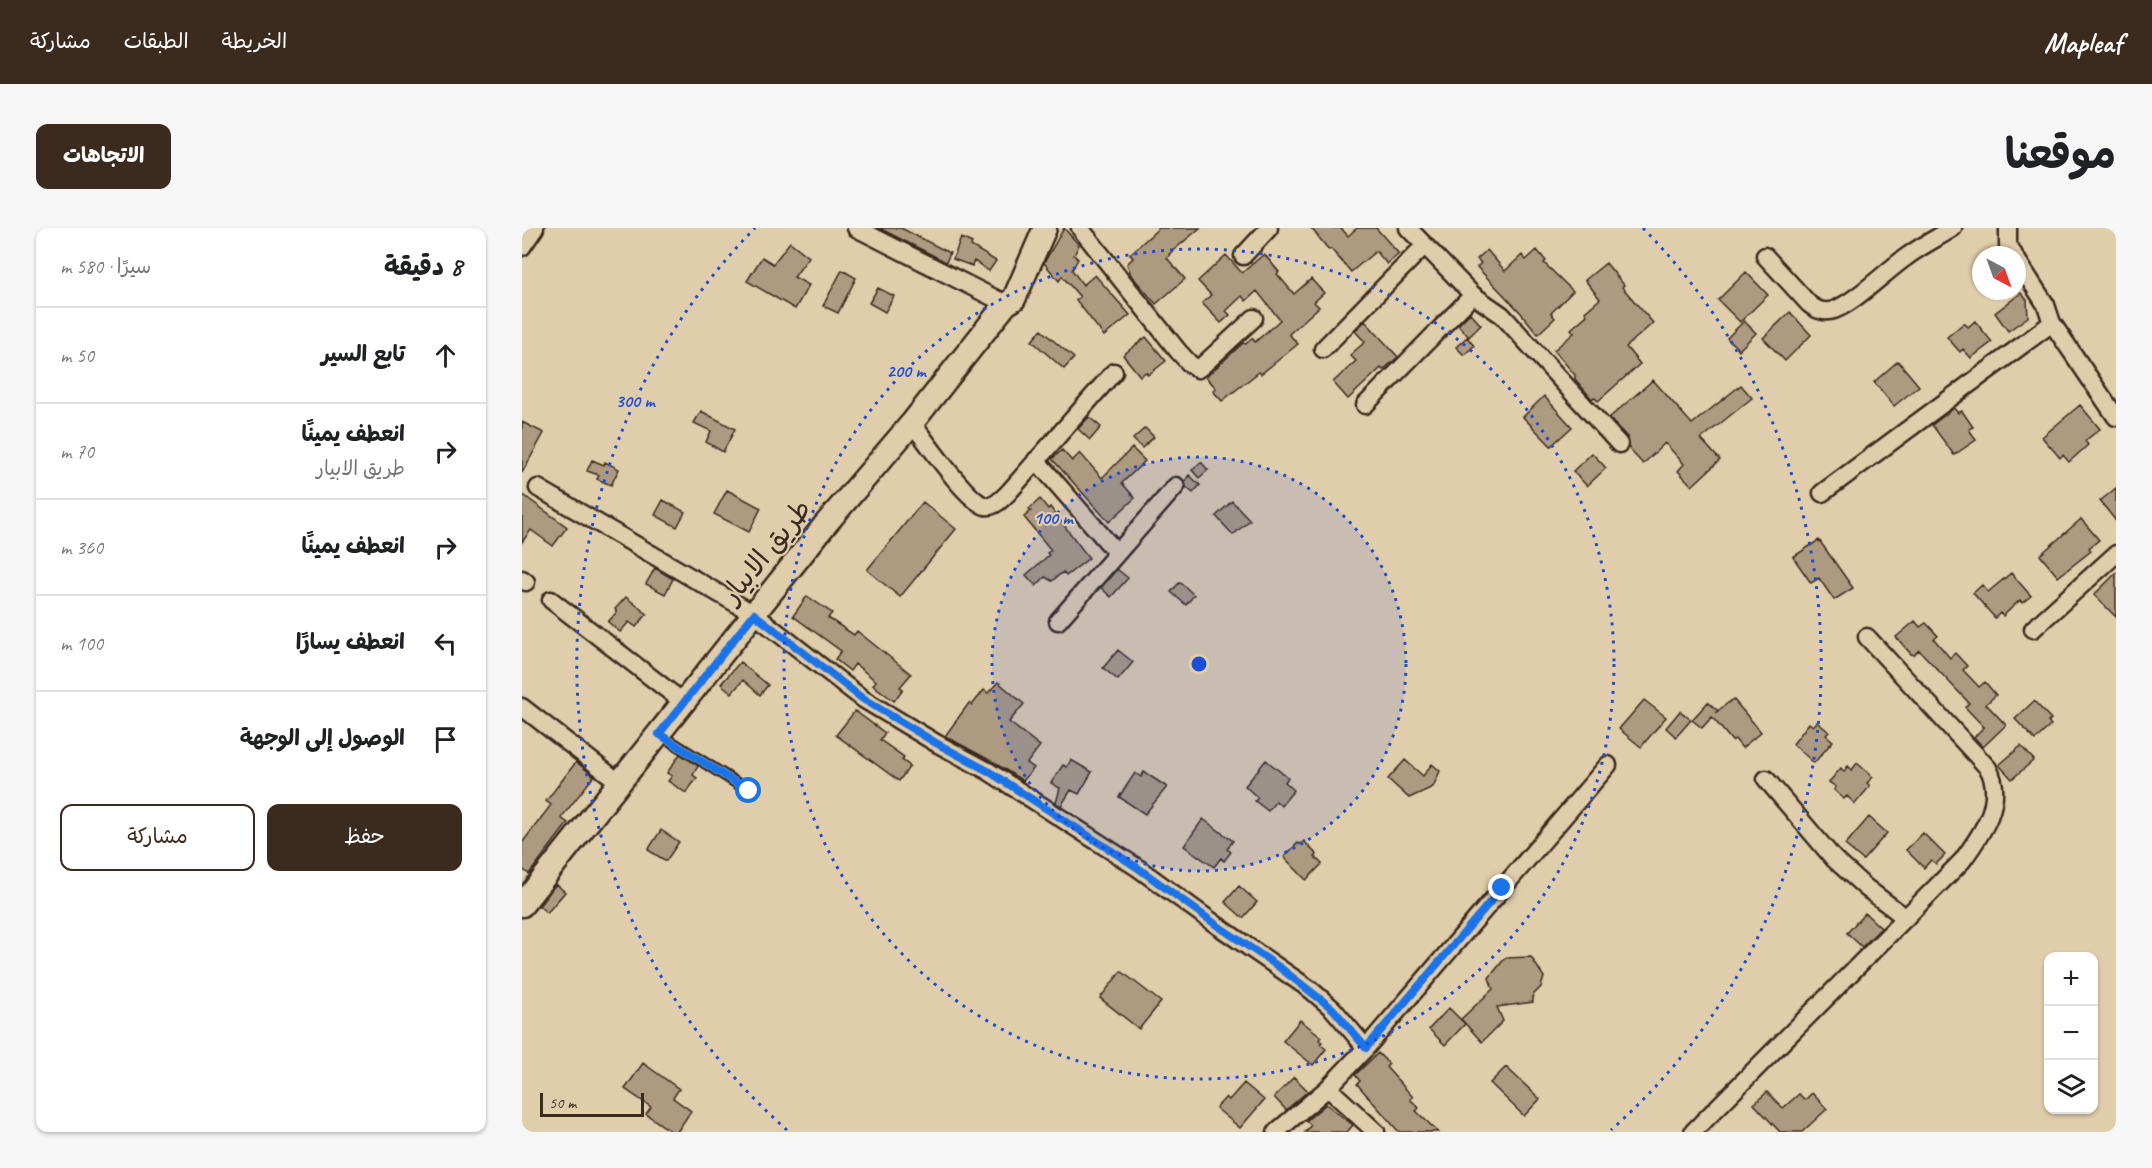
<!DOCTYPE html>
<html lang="ar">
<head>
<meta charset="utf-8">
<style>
  :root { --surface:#fff; --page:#f6f6f6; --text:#202124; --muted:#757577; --line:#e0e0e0; --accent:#3b2a1e }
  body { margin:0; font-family:Caveat,"Playpen Sans Arabic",sans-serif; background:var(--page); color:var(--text); direction:rtl }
  .controls { position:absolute; right:18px; bottom:18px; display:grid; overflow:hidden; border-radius:12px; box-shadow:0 2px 4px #0004 }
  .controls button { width:54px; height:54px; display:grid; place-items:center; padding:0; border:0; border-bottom:2px solid var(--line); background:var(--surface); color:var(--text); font:30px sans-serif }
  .compass { position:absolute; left:1450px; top:18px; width:54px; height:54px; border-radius:50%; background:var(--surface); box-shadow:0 2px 4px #0004; rotate:139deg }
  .scale { position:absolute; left:18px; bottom:15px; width:104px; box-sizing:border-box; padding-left:6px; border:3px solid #3b2a1e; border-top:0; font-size:16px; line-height:21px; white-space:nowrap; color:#3b2a1e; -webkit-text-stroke:4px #e0cdab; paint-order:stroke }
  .stop { position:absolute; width:18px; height:18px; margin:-14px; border:4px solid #1a73e8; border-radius:50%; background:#fff }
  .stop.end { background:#1a73e8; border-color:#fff; box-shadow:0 2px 6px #0008 }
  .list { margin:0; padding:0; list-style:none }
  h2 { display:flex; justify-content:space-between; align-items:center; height:78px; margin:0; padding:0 24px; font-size:26px }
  h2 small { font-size:20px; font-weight:400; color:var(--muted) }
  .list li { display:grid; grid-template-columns:39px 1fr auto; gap:18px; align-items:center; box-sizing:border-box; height:96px; padding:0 24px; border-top:2px solid var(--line) }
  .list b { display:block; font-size:22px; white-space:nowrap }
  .list p { margin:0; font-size:20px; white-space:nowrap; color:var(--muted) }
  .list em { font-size:20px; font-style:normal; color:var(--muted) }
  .actions { display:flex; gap:12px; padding:18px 24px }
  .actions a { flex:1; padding:14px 0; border:2px solid var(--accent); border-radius:12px; text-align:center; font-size:21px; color:var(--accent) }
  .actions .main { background:var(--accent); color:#fff }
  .icon { flex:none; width:33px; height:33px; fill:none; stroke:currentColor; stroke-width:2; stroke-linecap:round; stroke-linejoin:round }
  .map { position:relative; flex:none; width:1594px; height:904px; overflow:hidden; direction:ltr; border-radius:12px }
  header { display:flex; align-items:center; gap:36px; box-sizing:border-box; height:84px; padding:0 30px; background:var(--accent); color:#fff }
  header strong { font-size:28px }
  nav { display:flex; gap:33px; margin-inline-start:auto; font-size:21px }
  .intro { display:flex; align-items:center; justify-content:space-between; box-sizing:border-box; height:144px; padding:0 36px }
  h1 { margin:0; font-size:42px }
  .button { padding:15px 27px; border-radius:12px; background:var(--accent); color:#fff; font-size:21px; font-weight:700 }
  main { display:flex; gap:36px; padding:0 36px }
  aside { flex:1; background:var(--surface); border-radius:12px; box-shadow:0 2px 4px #0004 }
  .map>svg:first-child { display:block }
</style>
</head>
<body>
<header>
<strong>Mapleaf</strong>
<nav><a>الخريطة</a><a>الطبقات</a><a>مشاركة</a></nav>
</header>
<div class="intro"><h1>موقعنا</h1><a class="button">الاتجاهات</a></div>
<main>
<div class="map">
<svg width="1594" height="904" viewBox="0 0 1594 904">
  <rect width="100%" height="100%" fill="#e0cdab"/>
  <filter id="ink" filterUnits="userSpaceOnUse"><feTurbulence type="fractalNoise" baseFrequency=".0167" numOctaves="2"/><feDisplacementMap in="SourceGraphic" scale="12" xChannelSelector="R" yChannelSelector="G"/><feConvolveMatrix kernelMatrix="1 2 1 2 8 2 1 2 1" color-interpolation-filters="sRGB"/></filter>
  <g filter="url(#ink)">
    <!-- building -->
    <path fill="#ad9a80" stroke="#3b2a1e" stroke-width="1.5" d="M357,0H379L428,25L424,34Z
      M542,0L557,17L552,27L556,31L550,42L561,57L573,47L608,87L582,108L554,72L558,69L540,48L537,53L522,35Z
      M637,0H678L647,26L648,27L645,30L663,51L634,76L609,47L605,36L611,30L608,26Z
      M789,0H819L826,8L835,0H854L877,26L865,36L854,23L829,44L809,21L807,22Z
      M439,10L450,15L449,18L474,33L467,43L452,33L450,38L431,31Z
      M268,14L287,29L272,49L287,57L273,81L225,53L240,29L251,36Z
      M965,22L983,43L1000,27L1004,32L1015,22L1024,33L1022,35L1051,63L1029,85L1033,90L1016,106L999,85L955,39L959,35L955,31Z
      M742,26L757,44L755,46L772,66L789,51L802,65L792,74L797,79L767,106L776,116L739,146L737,144L700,173L691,163L694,160L684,149L721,115L724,116L730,110L733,114L758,92L735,63L724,73L720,68L704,83L708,87L699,95L680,75L689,67L676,53L704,27L720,45Z
      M1084,35L1102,57L1100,59L1131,95L1104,119L1118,136L1076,173L1072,169L1070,171L1053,151V147L1032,122L1052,105L1049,101L1065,87L1063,84L1078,71L1063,52Z
      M320,42L334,50L316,85L301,78Z
      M1224,44L1246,67L1218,94L1196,72Z
      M356,60L372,68L363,84L347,75Z
      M1499,65L1505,72L1506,89L1486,103L1473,85Z
      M1268,84L1289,107L1263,133L1241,110Z
      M948,85L959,97L947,109L936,97Z
      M843,93L876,129L861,142L859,140L826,171L811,154L834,133L828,127L843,114L833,103Z
      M1222,93L1234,105L1217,122L1205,110Z
      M1453,93L1470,114L1449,130L1441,121L1438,124L1425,109L1442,95L1446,99Z
      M519,102L552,130L542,141L510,113Z
      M624,109L644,133L626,147L624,144L618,148L601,127Z
      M945,109L952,118L942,127L934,119Z
      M1376,133L1397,158L1372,178L1352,154Z
      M1131,152L1170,196L1219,157L1230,170L1179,211L1198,232L1170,258L1156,243L1162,236L1143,215L1121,236L1107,221V214L1105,209L1087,190Z
      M1022,168L1050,199L1029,218L1001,189Z
      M1558,177L1578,201L1563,213L1566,217L1547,234L1541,227L1538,230L1520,209Z
      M1432,180L1436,185L1440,183L1451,199L1447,201L1454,212L1432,227L1410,197Z
      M179,183L213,201L201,224L184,214L189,203L172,195Z
      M567,189L579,199L568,212L556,201Z
      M0,194L22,205L0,245Z
      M623,200L632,209L620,220L611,211Z
      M610,220L623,233L600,255L613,270L587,294L530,231L540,222L550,233L558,225L580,250Z
      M1070,225L1084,240L1065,258L1051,243Z
      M70,232L82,237L83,234L97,241L89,257L75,251L77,247L65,243Z
      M679,234L686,242L677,250L670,242Z
      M667,247L678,257L671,265L664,259L663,253Z
      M1594,260V293L1578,273Z
      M205,262L239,280L227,304L192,286Z
      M0,266L45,299L31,318L9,302L0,314Z
      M518,271L526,281L528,279L567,330L544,348L541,344L530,353L523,349L514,358L504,347L527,327L525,325L529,322L502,289L509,283L507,281Z
      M141,272L163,284L155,299L133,287Z
      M710,273L728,292L711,307L694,288Z
      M401,274L434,301L378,369L345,342Z
      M1559,291L1577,312L1567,320L1569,323L1536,349L1518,327Z
      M1297,312L1331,360L1312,372L1297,350L1289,355L1271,329Z
      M133,340L151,351L143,366L124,356Z
      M595,341L606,350L589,369L579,360Z
      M1489,345L1509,368L1500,375L1498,372L1481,388L1478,385L1473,390L1451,365L1460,357L1466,364Z
      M1594,345V389L1572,367Z
      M658,354L672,367L664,377L649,364Z
      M285,368L310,385L306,390L332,407L335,403L389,446L378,459L381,461L372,473L351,457L354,453L333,436L328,443L313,431L319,423L271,388Z
      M104,369L125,386L114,399L107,394L98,404L86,394L95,384L93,381Z
      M1393,393L1398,399L1404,395L1416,408L1412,411L1428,430L1433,425L1445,438L1441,442L1457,459L1463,454L1474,467L1464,476L1484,497L1461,519L1452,509L1462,499L1443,479L1447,475L1397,422L1392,427L1389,426L1374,409Z
      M596,422L611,434L596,452L581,440Z
      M218,434L246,457L238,467L221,452L210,465L199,456Z
      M476,454L502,476L487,494L518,518L505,535L512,540L501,553L471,534L423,508L447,475L450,477L462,462L466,465Z
      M1211,471L1239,504L1220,520L1213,511L1210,513L1190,489L1180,500L1170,492L1186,474L1196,483L1193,485Z
      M1122,472L1144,489L1119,519L1097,501Z
      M1512,473L1529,491L1526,494L1529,497L1513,512L1493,491Z
      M333,483L363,505L358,512L382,529L380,532L388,538L377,553L314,507Z
      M1158,483L1169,492L1154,509L1144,500Z
      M1295,494L1307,504L1304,507L1311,513L1292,535L1271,516L1287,495L1291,498Z
      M1499,518L1512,532L1490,551L1477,537Z
      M158,526L176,538L171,547L175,550L164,565L146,553L150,548L145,545Z
      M549,532L570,544L557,566L549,562L539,578L534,575L538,560L529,555L541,537L545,539Z
      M744,532L766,550L763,554L772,562L759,578L754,573L746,583L733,573L736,570L723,558Z
      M883,532L901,548L910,536L918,543L911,559L887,570L866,551Z
      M54,534L72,548L39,590L46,595L7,646L0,641V615L29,577L24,573Z
      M1335,535L1351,549L1345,555L1348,558L1333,576L1325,568L1322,571L1312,562L1314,559L1307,554L1319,540L1322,544L1326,538L1330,542Z
      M622,544L645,559L623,586L597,569L613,545L619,549Z
      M1347,589L1365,605L1341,632L1323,617Z
      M681,591L711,613L705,621L709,624L702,633L699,630L692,639L662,618Z
      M139,602L157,614L144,633L126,622Z
      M1401,605L1423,627L1414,636L1409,632L1402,640L1384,622Z
      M782,613L795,627L793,629L800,636L784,652L762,629L776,615L778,616Z
      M34,656L43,664L25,685L17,678Z
      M717,658L735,674L721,690L703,674Z
      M1343,685L1359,700L1340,719L1325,705Z
      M1009,729L1022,749L1019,759L1011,767V774L975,779L981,793L960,814L939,791L971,761L967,750L983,730Z
      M599,743L639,774L617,801L578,770Z
      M927,780L943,796L923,817L907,801Z
      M778,792L800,809L797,812L800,814L798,816L804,821L791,837L761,813Z
      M856,825L867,836L864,839L891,869L888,871L897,880L894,883L916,904H877L835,856L838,853L833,847Z
      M121,835L157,861L151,870L169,883L155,904H150L124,886L129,879L103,861Z
      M984,839L1018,871L1002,888L968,855Z
      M772,849L786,863L764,882L752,869Z
      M722,855L742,872L718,900L694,880L704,869L707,872Z
      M1245,864L1261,880L1277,866L1283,872L1290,865L1305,881L1280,904H1258L1232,876Z
      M804,876L831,897L825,904H783L789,897L784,893Z"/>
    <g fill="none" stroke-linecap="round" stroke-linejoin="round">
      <!-- lane casing -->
      <g stroke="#3b2a1e" stroke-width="13">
        <path id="lane" d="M139,507L227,563"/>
      </g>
      <!-- street casing -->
      <g stroke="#3b2a1e" stroke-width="21">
        <path id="street" d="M334,0L484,76
          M558,0L656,123L668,136L676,141L680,138L732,90
          M886,0L951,67L980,87L1097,216
          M1486,0V17L1492,27
          M0,19L13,0
          M721,28L747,0
          M1243,28L1287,76C1294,82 1303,85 1312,82C1335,73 1366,41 1387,27C1401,17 1417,9 1431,0
          M1495,32L1524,77L1530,95L1594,189
          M801,121L903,17
          M843,177L951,67
          M390,195C404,213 444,272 463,278C472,280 481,270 487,264L592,144
          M514,232L595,325
          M16,260L232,386L341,471L414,515L466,543L616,640L696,698L789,762L811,781L844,820
          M1300,265L1530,95
          M0,351L4,354
          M29,372L161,474
          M536,393L654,258
          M1511,401L1594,326
          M0,479L98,555
          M1244,551L1312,631L1343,659L1384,690
          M806,860L854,904
          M754,904L806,860L844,820L1086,537
          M1171,904L1440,633C1459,607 1484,573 1466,540L1345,409"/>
      </g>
      <!-- secondary casing -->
      <g stroke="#3b2a1e" stroke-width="27">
        <path id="secondary" d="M0,677L302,298L390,195L484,76L492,71L523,0"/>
      </g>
      <!-- lane -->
      <use href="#lane" stroke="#e0cdab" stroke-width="8"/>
      <!-- street -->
      <use href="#street" stroke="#e0cdab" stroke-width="16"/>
      <!-- secondary -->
      <use href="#secondary" stroke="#e0cdab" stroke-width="22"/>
    </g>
  </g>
  <g fill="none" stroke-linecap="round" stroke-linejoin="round" filter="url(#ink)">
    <!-- route -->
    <path stroke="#1a73e8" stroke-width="8" d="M227,563L137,506L232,386L341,471L414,515L466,543L616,640L696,698L757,739L811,781L844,820L980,660"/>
  </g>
  <!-- distance rings -->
  <circle cx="677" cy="436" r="207" fill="#1d4ed8" fill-opacity=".12"/>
  <g fill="none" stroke="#1d4ed8" stroke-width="3" stroke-dasharray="3 6">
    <circle cx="677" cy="436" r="207"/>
    <circle cx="677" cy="436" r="415"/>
    <path d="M265 902A622 622 0 0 1 233 0M1121 0A622 622 0 0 1 1089 902"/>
  </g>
  <g text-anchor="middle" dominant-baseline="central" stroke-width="4.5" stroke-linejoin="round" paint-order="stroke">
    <!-- street labels -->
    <g font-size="28" fill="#3b2a1e" stroke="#e0cdab">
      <text transform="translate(244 323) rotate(-51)">طريق الابيار</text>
    </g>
  </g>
  <circle cx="677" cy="436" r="9" fill="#1d4ed8" stroke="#e0cdab" stroke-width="3"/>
  <g font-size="18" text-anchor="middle" font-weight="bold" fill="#1d4ed8" stroke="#e0cdab" stroke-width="4.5" stroke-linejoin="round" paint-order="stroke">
    <text x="384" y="149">200 m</text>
    <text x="113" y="179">300 m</text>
    <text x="531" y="296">100 m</text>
  </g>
</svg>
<div class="controls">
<button>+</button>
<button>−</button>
<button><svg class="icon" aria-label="layers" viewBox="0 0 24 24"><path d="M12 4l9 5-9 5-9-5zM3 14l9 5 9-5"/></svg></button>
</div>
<svg class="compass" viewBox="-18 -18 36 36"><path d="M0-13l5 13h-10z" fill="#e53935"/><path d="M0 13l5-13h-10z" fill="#757577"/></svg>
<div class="scale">50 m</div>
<div class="stop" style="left:227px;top:563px"></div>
<div class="stop end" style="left:980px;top:660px"></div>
</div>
<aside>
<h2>8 دقيقة<small>سيرًا · 580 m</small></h2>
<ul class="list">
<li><svg class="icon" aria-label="ahead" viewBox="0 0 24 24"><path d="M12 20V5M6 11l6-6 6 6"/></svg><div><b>تابع السير</b></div><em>50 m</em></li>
<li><svg class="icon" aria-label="right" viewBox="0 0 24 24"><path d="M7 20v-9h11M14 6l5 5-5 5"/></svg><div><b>انعطف يمينًا</b><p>طريق الابيار</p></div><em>70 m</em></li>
<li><svg class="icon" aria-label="right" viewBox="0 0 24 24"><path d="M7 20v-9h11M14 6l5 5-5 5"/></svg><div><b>انعطف يمينًا</b></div><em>360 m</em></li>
<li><svg class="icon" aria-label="left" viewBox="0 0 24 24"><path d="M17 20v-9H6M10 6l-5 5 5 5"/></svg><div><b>انعطف يسارًا</b></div><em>100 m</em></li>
<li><svg class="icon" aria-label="arrive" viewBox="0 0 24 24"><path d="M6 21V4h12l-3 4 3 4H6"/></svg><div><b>الوصول إلى الوجهة</b></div></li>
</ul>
<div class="actions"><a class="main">حفظ</a><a>مشاركة</a></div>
</aside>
</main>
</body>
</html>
